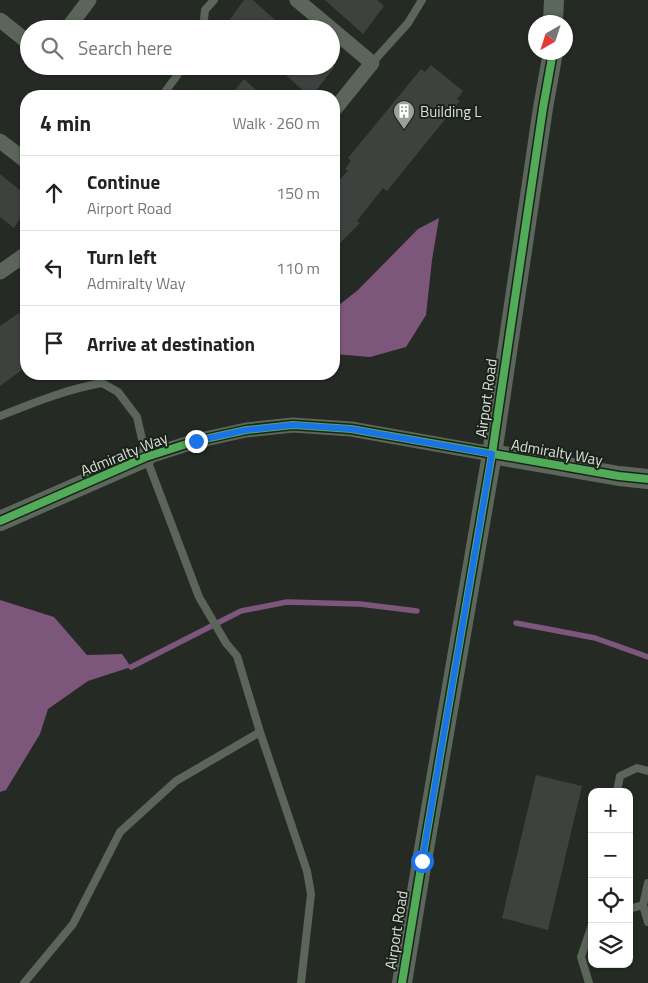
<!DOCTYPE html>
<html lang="en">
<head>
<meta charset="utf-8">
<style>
  :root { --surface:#fff; --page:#f2f2f2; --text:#222; --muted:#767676; --line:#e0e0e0 }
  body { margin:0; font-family:"Titillium Web",sans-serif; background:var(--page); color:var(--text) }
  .controls { position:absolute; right:15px; bottom:15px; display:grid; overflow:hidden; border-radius:10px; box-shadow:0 1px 4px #0004 }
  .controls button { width:45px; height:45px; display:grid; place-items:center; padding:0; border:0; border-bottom:1px solid var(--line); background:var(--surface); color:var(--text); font:25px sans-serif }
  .compass { position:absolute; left:528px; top:15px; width:45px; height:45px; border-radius:50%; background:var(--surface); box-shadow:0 1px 4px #0004; rotate:219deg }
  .stop { position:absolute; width:15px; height:15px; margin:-11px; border:4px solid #1a73e8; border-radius:50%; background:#fff }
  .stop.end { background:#1a73e8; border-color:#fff; box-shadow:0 1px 5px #0008 }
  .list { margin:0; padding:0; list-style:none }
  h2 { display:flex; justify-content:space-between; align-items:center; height:65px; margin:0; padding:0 20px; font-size:21px }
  h2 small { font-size:16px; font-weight:400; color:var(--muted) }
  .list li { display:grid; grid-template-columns:32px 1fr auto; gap:15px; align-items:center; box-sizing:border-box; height:75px; padding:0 20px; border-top:1px solid var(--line) }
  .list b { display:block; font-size:19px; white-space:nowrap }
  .list p { margin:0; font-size:16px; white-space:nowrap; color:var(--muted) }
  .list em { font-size:16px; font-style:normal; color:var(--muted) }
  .icon { flex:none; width:28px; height:28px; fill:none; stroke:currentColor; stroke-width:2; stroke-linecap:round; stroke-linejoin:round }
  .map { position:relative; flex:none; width:648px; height:983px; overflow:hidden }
  .search { position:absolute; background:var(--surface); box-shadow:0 1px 4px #0004; left:20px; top:20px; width:320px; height:55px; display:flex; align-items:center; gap:12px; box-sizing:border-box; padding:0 18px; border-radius:28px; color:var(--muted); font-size:19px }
  .panel { position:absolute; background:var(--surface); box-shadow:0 1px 4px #0004; left:20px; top:90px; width:320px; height:290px; border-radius:20px }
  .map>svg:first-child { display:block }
</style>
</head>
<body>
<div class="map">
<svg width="648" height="983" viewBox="0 0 648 983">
  <rect width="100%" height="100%" fill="#252a24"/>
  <!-- water -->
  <path fill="#7d567c" d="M439,218L432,260L426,315L406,347L370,357L334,354V309L358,290L418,229Z
    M0,600L54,617L87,655L122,654L131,667L88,681L48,709L40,734L6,790L0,792Z"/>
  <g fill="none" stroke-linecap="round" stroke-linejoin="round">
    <!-- stream -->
    <path stroke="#7d567c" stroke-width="5.5" d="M516,623L595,638L648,657
      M131,667L241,611L287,602L360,604L417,611"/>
  </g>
  <!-- building -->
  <path fill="#3e423e" d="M244,0H253L285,29H223Z
    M325,0H377L384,6L363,34Z
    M431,65L463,91L457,99L460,101L387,191L383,188L357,221L360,223L334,249V185L348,171L345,169L351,161L348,158L421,69L425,72Z
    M276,66H335L312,96H309Z
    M244,79L263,96H230Z
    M0,174L26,195V209L14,228L0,217Z
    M19,313L21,317L26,313V367L0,386V326Z
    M536,775L582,786L548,930L502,918Z"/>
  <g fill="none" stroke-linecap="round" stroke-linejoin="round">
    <!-- lane -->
    <path stroke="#5b655a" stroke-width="8" d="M203,29L205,10L214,0
      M372,63L408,23L422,0
      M162,96L184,66
      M0,416C33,403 67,389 102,383L118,392L137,417L146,457L199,597L226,643L237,656L260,732L176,781L120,832L73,924L24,983
      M260,732L307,871L311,894L301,983
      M617,792L620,776L637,768L648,771
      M648,883L643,905L648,922
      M629,909L643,905
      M589,983L581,957L592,925"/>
    <!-- street -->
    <path stroke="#5b655a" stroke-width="15" d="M297,0L372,63L334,110
      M0,20L29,43
      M67,29L89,0
      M0,141L26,161
      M0,272L26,254
      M146,457L196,441L246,430L293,425L351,429L492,454"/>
    <!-- secondary -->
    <path stroke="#5c675b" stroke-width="20" d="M553,22L554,0
      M492,454L619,476L648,479
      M0,521L146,457
      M402,983L422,861L492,454L543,108L553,52"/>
    <!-- cycleway casing -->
    <g stroke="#1a2219" stroke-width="11">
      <path id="cycleway" d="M0,521L146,457L196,441L246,430L293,425L351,429L619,476L648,479
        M402,983L422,861L492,454L543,108L553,52"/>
    </g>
    <!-- cycleway -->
    <use href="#cycleway" stroke="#51ab58" stroke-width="8"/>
  </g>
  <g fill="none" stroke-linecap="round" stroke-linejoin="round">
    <!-- route -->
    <path stroke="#1a73e8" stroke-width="6" d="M196,441L246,430L293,425L351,429L492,454L422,861"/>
  </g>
  <!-- icons -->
  <defs>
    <g id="building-pin" transform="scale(1.125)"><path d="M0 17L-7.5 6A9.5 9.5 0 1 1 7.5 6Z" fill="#9ba09a" stroke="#1a2219"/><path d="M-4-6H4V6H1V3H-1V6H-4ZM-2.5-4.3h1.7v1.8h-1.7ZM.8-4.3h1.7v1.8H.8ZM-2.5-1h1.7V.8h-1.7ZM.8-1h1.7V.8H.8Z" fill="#fff"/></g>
  </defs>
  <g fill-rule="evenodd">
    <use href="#building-pin" x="404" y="111"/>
  </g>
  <g text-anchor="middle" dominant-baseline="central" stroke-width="4" stroke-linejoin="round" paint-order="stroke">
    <!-- poi labels -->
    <g font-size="15" fill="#dae0d9" stroke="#1a2219" text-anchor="start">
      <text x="420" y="111">Building L</text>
    </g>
    <!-- street labels -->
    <g font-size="15" fill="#dae0d9" stroke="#1a2219">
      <text transform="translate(486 398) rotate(-82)">Airport Road</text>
      <text transform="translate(557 452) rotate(10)">Admiralty Way</text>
      <text transform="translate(124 454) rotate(-22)">Admiralty Way</text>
      <text transform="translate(396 930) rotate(-81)">Airport Road</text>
    </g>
  </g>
</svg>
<div class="controls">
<button>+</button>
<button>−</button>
<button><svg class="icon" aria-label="locate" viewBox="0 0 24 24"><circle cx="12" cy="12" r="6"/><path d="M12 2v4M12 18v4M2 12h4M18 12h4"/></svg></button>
<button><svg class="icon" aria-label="layers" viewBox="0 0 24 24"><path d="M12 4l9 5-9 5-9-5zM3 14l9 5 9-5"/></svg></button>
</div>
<svg class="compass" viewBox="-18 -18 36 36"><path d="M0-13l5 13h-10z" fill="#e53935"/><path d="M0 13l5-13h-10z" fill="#767676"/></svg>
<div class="stop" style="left:422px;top:861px"></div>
<div class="stop end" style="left:196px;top:441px"></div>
<div class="search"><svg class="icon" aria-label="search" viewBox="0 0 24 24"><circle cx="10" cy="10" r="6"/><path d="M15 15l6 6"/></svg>Search here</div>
<section class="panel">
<h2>4 min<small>Walk · 260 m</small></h2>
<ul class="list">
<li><svg class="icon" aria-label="ahead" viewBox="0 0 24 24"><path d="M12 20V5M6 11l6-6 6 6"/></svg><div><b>Continue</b><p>Airport Road</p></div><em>150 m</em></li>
<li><svg class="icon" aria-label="left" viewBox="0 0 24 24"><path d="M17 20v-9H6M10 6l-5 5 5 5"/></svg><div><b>Turn left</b><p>Admiralty Way</p></div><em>110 m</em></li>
<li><svg class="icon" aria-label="arrive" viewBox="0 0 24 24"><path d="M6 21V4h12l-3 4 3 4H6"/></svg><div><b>Arrive at destination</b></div></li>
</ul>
</section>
</div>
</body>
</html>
